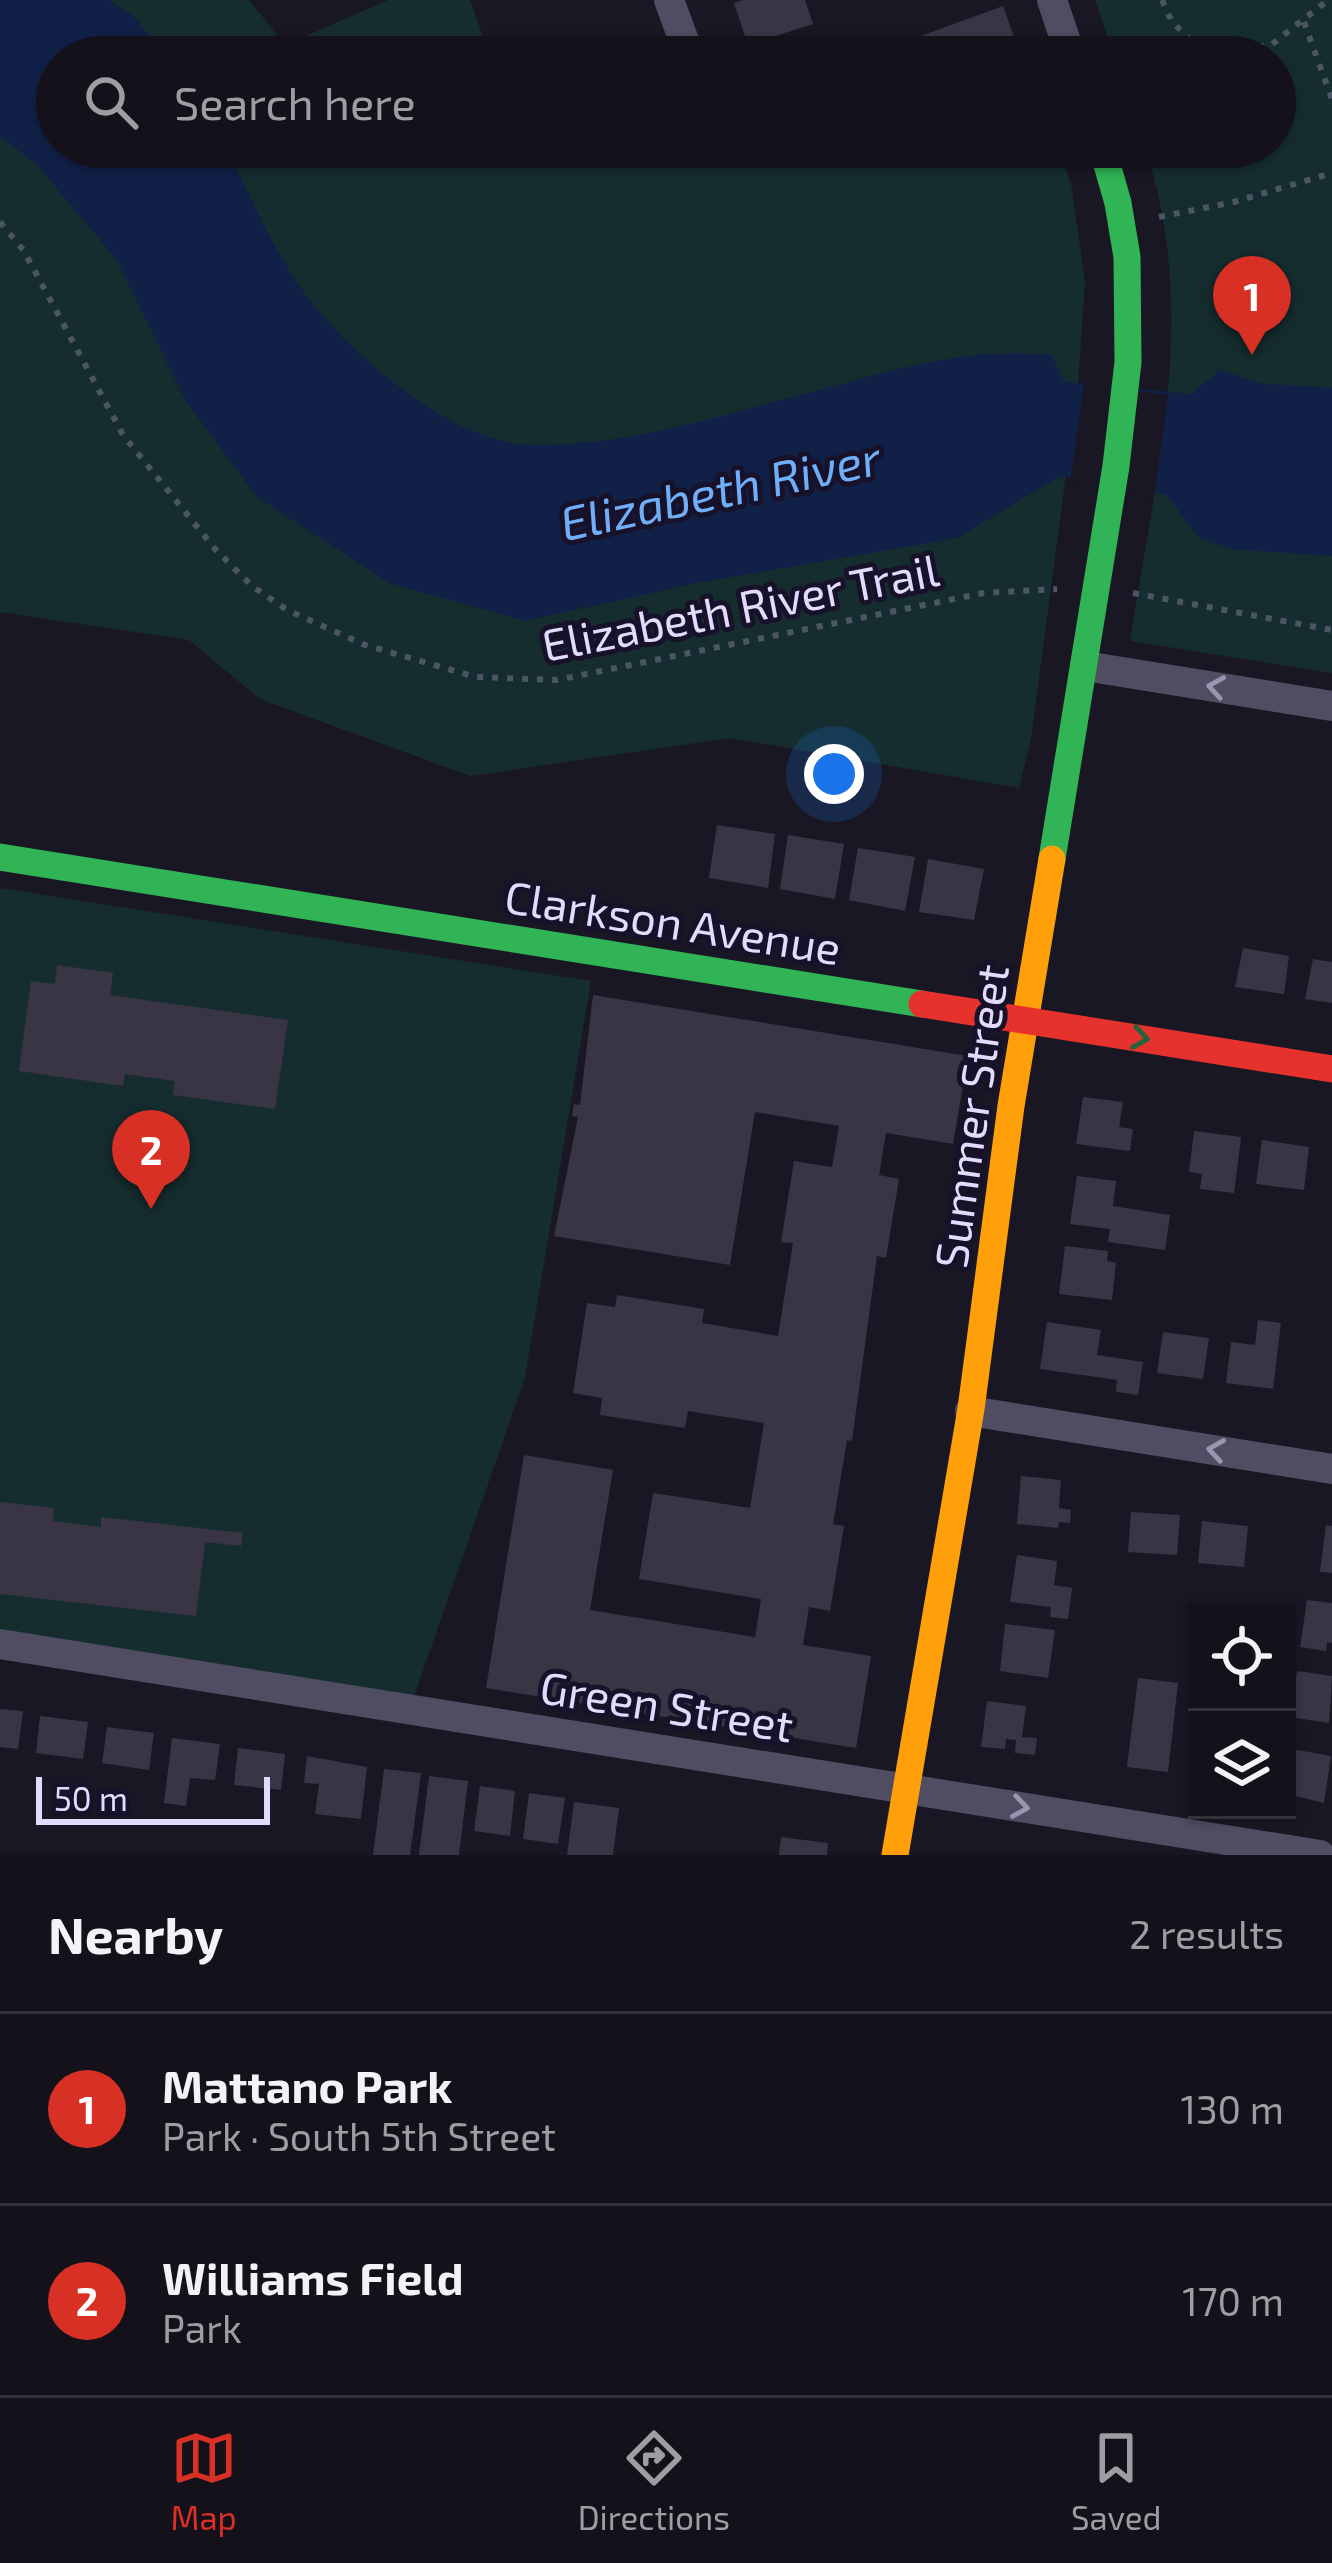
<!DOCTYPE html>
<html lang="en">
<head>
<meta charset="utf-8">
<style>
  :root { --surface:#14111b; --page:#211f28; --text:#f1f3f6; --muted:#9d9da3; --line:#33313a; --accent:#d93025 }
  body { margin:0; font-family:"Exo 2",sans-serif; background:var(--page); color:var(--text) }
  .controls { position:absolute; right:36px; bottom:36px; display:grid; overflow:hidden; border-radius:0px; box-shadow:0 3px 9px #0004 }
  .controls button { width:108px; height:108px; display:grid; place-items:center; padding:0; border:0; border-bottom:3px solid var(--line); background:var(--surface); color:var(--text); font:60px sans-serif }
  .scale { position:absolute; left:36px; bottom:30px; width:234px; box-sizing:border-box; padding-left:12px; border:6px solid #e2dbfd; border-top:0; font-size:33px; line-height:42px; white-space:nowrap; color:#e2dbfd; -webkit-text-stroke:9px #171229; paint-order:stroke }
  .you { position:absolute; left:834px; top:774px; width:42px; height:42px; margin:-30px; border:9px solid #fff; border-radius:50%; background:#1a73e8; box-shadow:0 0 0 18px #1a73e833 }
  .badge { display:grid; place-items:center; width:78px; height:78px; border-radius:50%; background:var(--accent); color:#fff; font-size:39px; font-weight:700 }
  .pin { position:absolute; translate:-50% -99px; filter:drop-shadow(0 3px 6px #0008) }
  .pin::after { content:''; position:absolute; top:63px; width:42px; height:36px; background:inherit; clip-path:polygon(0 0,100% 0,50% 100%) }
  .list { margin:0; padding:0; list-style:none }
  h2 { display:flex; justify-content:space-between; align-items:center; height:156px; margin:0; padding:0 48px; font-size:51px }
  h2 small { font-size:39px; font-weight:400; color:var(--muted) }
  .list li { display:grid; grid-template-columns:78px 1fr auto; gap:36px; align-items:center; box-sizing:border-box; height:192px; padding:0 48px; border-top:3px solid var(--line) }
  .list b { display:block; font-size:45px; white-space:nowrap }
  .list p { margin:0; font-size:39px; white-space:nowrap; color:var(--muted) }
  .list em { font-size:39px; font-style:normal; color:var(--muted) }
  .icon { flex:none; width:66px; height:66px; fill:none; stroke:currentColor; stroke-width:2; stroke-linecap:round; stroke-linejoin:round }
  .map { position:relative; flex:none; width:1332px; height:1855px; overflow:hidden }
  .search { position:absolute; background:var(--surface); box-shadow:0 3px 9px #0004; left:36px; right:36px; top:36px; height:132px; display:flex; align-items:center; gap:30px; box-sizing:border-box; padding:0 42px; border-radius:66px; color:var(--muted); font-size:45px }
  .sheet { height:540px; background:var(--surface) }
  nav { display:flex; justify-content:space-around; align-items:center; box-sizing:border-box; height:168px; border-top:3px solid var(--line); background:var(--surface); font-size:33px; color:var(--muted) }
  nav a { display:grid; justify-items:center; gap:6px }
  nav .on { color:var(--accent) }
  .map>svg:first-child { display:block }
</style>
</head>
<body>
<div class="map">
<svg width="1332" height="1855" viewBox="0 0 1332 1855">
  <rect width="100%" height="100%" fill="#1a1724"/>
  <!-- green -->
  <path fill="#162d30" d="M0,0H249L285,45L388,0H470L490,57H57V147H1058L1071,184L1085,282L1078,383L1031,739L1019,788L730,738L470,776L260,699L189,640L0,612Z
    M1095,0H1332V673L1130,641C1156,473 1200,313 1145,147H1275V57H1115Z
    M0,888L591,981L525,1378L412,1702L0,1637Z"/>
  <!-- water -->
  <path fill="#112047" d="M0,0H109L136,18L164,57H57V147H225C249,192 270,243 298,284C343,349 451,444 532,445C630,446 726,414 819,390C901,369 965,347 1051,355L1064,382L1191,394L1220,370L1265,384L1332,388V556L1231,549L1199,538L1167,495L1060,476L957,538L697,583L525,621L389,583L257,497L185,400L117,260L36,164L0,136Z"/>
  <!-- pier -->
  <path fill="#1a1724" d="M1084,383L1168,395L1154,499L1070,484Z"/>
  <!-- building -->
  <path fill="#3a3545" d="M743,0H805L813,24L748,45L734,3Z
    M1003,6L1016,43L977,57H928L921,36Z
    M717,825L775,834L768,888L709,878Z
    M788,835L844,844L835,899L780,889Z
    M858,848L915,857L905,911L849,900Z
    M928,859L984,869L974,920L919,912Z
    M1243,948L1289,956L1284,994L1235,987Z
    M1313,959L1332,962V1003L1305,999Z
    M57,965L113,973L110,995L288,1020L275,1109L173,1095L175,1081L125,1074L123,1086L19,1071L31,981L55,984Z
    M593,995L968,1056L953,1144L886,1133L879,1175L899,1179L886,1258L877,1256L852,1441L847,1440L833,1524L844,1526L830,1611L809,1607L803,1645L871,1656L856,1748L486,1688L524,1455L613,1470L590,1610L755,1637L761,1599L639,1579L653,1493L750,1508L764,1423L688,1411L685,1428L600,1415L602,1398L573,1393L587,1303L615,1307L617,1295L704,1309L702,1323L778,1336L793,1243L781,1242L794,1161L832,1167L839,1126L755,1112L730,1265L554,1236L578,1117L572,1116L574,1104L580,1105Z
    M1083,1097L1123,1102L1119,1127L1133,1129L1130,1151L1076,1144Z
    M1194,1131L1241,1137L1234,1193L1200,1189L1202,1174L1189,1172Z
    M1262,1140L1309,1147L1304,1190L1256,1184Z
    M1077,1176L1116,1181L1113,1206L1170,1215L1165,1250L1108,1242L1110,1229L1070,1224Z
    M1065,1246L1108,1251L1107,1261L1116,1263L1112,1300L1059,1294Z
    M1258,1320L1281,1323L1273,1389L1226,1383L1231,1342L1255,1345Z
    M1047,1322L1101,1330L1097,1355L1143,1362L1138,1395L1116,1392L1117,1380L1040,1369Z
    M1163,1332L1209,1338L1203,1379L1157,1373Z
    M1021,1476L1061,1480L1059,1508L1071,1510L1070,1523L1059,1522L1058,1528L1017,1524Z
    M0,1502L54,1508L53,1521L101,1527V1517L243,1533L241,1546L205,1542L196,1616L0,1594Z
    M1131,1512L1180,1515L1177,1555L1128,1552Z
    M1202,1521L1248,1526L1244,1567L1198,1563Z
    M1326,1525L1332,1526V1573L1320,1572Z
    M1017,1555L1057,1561L1054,1585L1072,1588L1068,1619L1050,1617L1051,1607L1010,1602Z
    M1307,1600L1332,1603V1643L1327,1642L1326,1651L1300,1647Z
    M1005,1624L1055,1630L1048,1678L1000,1671Z
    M1297,1671L1332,1676L1329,1723L1290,1717Z
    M1138,1678L1178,1683L1168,1772L1127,1767Z
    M987,1701L1026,1706L1022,1737L1037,1738L1035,1755L1015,1753L1016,1740L1006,1739L1005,1749L981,1747Z
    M0,1709L23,1711L18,1749L0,1747Z
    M40,1716L88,1722L83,1759L36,1753Z
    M107,1727L154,1733L149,1770L102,1763Z
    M172,1738L220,1744L215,1780L190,1778L186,1806L164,1803Z
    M238,1748L285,1754L281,1790L234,1785Z
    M1292,1749L1331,1756L1324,1803L1287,1794Z
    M307,1756L367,1767L361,1819L315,1814L319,1784L304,1783Z
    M384,1769L421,1773L410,1855H373Z
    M429,1776L468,1781L459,1855H419Z
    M480,1786L515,1791L510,1836L474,1831Z
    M529,1793L565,1798L558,1844L523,1839Z
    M574,1802L619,1808L613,1855H567Z
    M781,1837L828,1843L827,1855H779Z"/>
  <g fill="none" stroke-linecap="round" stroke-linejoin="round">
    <!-- path -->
    <path stroke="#4b5564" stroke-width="6" stroke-dasharray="6 9" stroke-linecap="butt" d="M1162,0L1172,22L1197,46L1231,50L1271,45L1328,0
      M1304,22L1332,99
      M1159,217L1234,202L1332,173
      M0,222L24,251L123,435L215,549L252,586L287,610L365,645L476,677L557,680L983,593L1057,589
      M1133,593L1332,630"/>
    <!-- street -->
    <path stroke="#504d63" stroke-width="30" d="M669,0L690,57
      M1052,0L1071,57
      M1085,666L1332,706
      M970,1411L1332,1469
      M0,1644L1320,1855"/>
    <!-- fast -->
    <path stroke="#30b455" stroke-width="27" d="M0,857L922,1004
      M1052,859L1116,466L1128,362L1127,257L1118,203L1102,147"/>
    <!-- slow -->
    <path stroke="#ff9f0a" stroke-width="27" d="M895,1855L971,1409L1011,1106L1052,859"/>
    <!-- jam -->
    <path stroke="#e5322d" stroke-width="27" d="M922,1004L1332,1069"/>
  </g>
  <!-- one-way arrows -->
  <defs><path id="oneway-chevron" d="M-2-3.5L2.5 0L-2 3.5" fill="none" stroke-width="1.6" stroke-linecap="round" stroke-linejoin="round" transform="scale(3)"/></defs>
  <g stroke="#9994b0">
    <use href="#oneway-chevron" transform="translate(1216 687) rotate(-171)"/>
    <use href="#oneway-chevron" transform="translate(1216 1450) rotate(-171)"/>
    <use href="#oneway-chevron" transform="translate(1020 1807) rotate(9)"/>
  </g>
  <use stroke="#24633f" href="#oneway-chevron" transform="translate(1140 1038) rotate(9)"/>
  <g text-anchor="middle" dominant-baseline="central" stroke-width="10" stroke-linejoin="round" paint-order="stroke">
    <!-- street labels -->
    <g font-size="45" fill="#e2dbfd" stroke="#171229">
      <text transform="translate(740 606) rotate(-11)">Elizabeth River Trail</text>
      <text transform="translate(673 921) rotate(9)">Clarkson Avenue</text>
      <text transform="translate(970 1116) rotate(-82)">Summer Street</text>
      <text transform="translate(667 1705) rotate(9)">Green Street</text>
    </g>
    <!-- water labels -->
    <g font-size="48" font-style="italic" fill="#6faef8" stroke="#171229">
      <text transform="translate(720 489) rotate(-12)">Elizabeth River</text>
    </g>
  </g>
</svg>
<div class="controls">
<button><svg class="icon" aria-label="locate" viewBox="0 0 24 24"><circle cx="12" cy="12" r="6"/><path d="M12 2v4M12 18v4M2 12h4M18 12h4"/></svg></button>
<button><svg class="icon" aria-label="layers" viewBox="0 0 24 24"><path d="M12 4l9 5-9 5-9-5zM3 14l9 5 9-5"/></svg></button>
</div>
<div class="scale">50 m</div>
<div class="you"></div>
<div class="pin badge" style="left:1252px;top:355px">1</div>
<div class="pin badge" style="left:151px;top:1209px">2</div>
<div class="search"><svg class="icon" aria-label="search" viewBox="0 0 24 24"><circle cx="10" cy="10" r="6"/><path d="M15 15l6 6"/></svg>Search here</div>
</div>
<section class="sheet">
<h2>Nearby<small>2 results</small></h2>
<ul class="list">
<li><span class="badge">1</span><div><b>Mattano Park</b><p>Park · South 5th Street</p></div><em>130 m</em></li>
<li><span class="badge">2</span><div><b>Williams Field</b><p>Park</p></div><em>170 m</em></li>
</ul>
</section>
<nav>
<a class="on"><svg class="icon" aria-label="map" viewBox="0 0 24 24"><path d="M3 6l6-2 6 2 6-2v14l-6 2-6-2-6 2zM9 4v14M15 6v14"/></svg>Map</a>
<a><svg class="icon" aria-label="directions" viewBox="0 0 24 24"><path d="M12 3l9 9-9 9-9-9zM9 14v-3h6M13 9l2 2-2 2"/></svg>Directions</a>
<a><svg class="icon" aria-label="saved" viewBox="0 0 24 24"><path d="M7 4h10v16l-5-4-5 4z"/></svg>Saved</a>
</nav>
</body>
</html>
